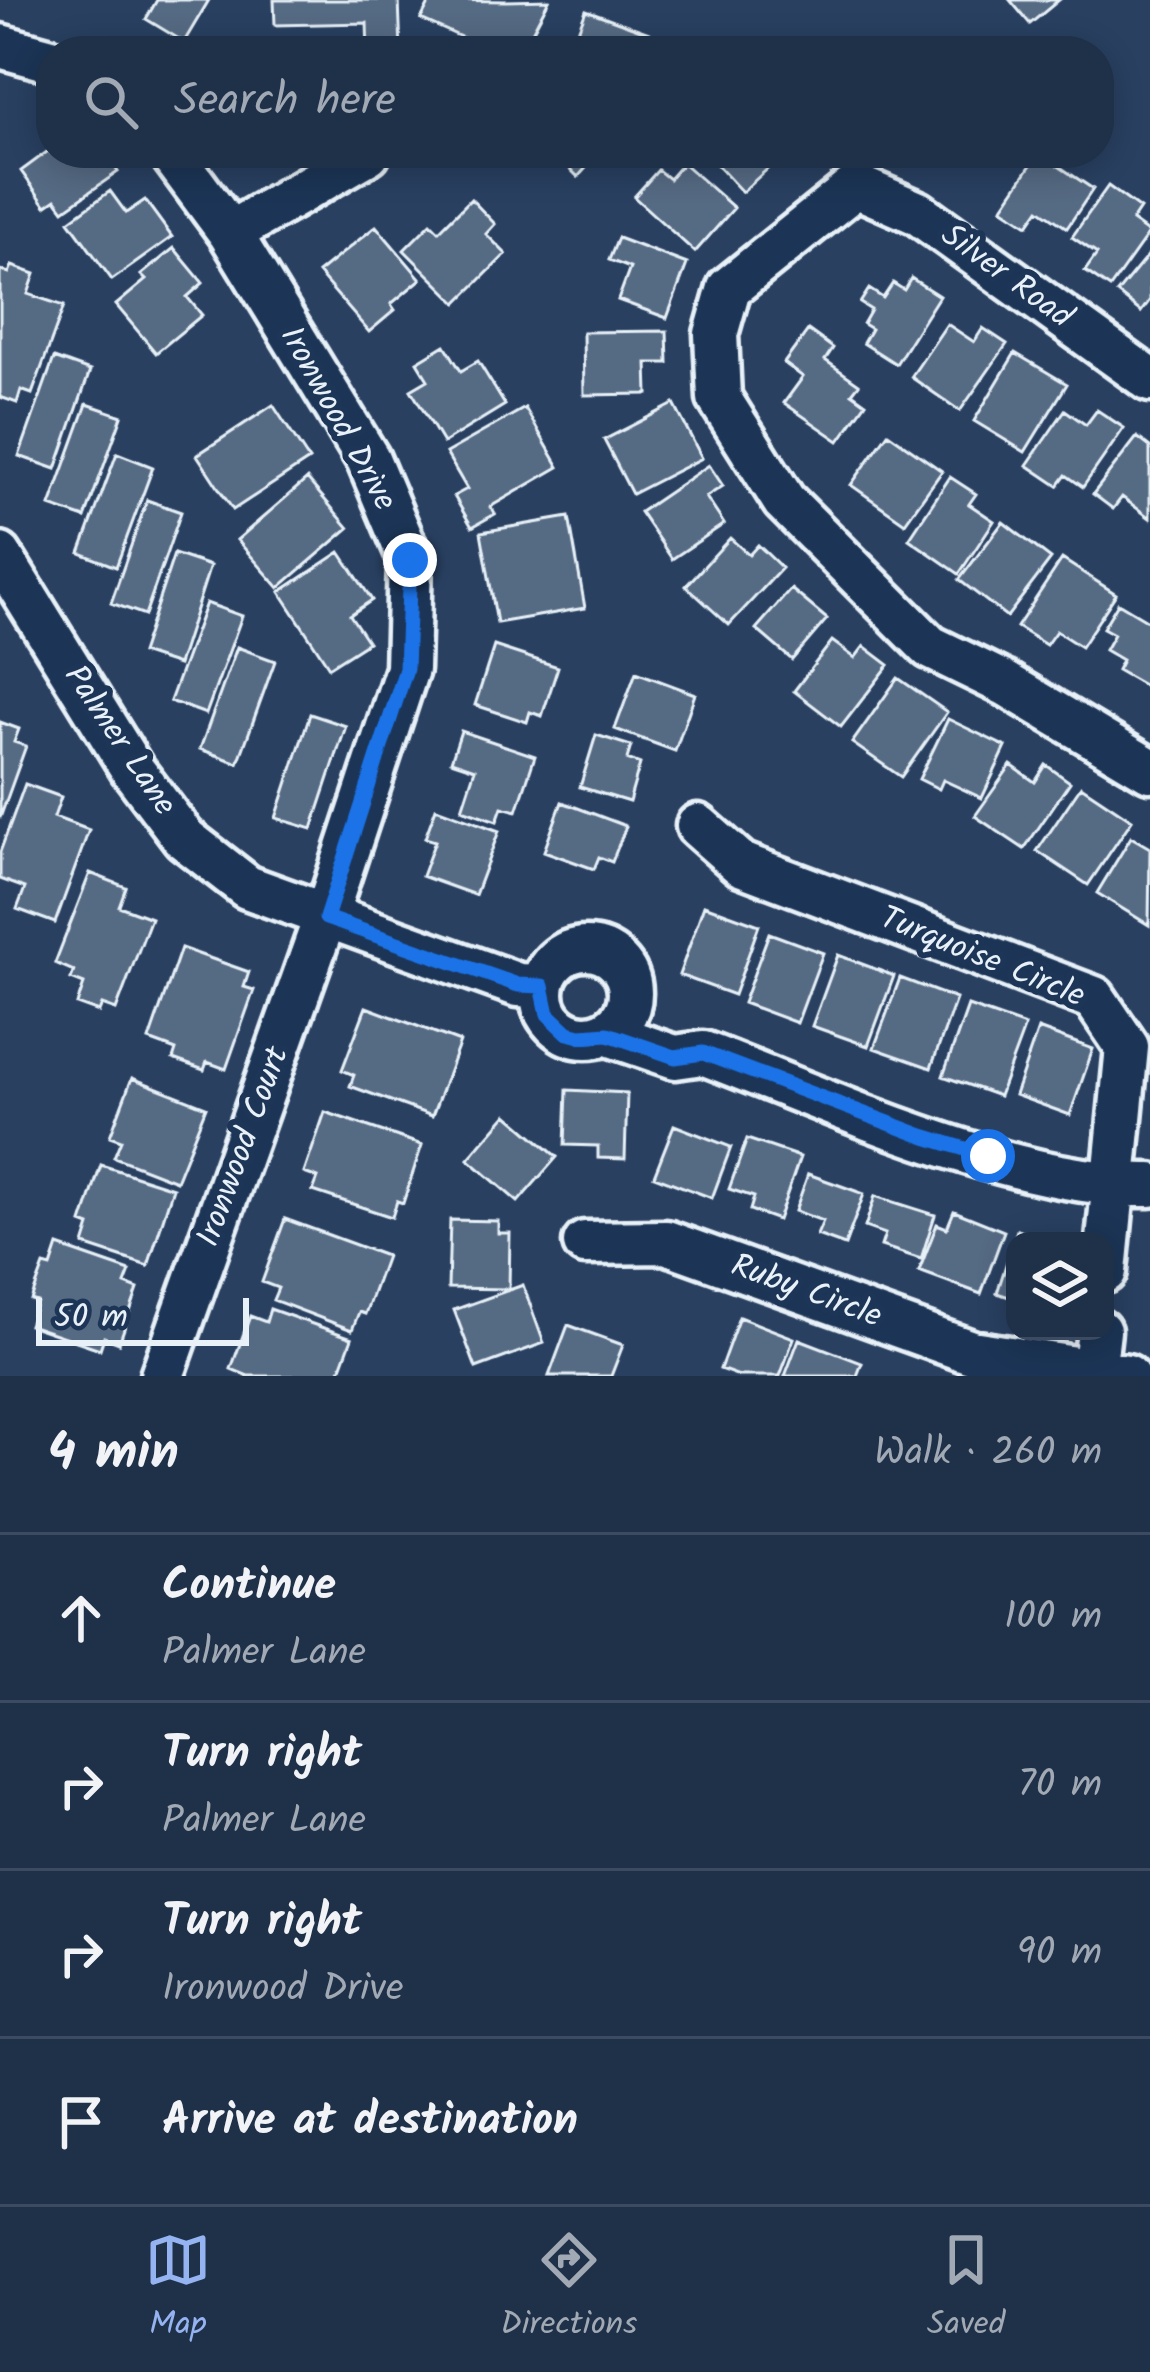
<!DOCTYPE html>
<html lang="en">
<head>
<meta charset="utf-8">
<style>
  :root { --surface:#1f3049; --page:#2c3c53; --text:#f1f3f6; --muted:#a1a9b4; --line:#3c4b61; --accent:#95b2f1 }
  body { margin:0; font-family:Kalam,sans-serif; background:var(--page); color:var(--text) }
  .controls { position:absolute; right:36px; bottom:36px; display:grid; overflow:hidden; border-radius:24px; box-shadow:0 6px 30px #0003 }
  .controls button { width:108px; height:108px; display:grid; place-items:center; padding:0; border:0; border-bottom:3px solid var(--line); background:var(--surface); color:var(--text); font:60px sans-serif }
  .scale { position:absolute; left:36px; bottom:30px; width:213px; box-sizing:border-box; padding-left:12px; border:6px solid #e8f1f8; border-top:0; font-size:33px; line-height:42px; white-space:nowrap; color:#e8f1f8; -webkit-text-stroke:9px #1d3557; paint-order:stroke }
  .stop { position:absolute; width:36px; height:36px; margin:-27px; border:9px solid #1a73e8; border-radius:50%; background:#fff }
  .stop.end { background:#1a73e8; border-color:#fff; box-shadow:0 3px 12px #0008 }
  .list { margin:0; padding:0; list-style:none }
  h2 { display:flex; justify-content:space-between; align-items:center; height:156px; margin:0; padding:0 48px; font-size:51px }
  h2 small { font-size:39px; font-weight:400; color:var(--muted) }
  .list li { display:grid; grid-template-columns:78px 1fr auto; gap:36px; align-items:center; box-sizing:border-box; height:168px; padding:0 48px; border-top:3px solid var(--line) }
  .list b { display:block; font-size:45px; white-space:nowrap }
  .list p { margin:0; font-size:39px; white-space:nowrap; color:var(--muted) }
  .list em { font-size:39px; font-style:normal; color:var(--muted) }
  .icon { flex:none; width:66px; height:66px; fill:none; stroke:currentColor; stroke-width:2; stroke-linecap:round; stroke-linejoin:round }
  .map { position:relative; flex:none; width:1150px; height:1376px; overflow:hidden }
  .search { position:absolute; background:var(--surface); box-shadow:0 6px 30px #0003; left:36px; right:36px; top:36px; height:132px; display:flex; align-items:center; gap:30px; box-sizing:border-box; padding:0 42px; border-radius:48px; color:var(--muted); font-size:45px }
  .sheet { height:828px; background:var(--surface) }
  nav { display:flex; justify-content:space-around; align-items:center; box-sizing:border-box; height:168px; border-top:3px solid var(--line); background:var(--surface); font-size:33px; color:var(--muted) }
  nav a { display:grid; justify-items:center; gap:6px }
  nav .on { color:var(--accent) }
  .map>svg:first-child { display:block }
</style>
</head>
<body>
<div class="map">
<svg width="1150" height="1376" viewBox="0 0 1150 1376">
  <rect width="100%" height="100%" fill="#294061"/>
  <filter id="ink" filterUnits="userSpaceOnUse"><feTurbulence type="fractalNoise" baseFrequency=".00833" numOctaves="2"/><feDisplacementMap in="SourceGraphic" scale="24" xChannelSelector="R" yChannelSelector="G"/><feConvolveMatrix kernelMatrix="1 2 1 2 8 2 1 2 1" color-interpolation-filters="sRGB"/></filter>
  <g filter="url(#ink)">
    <!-- building -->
    <path fill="#556a83" stroke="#e8f1f8" stroke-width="3" d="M157,0H209L184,42L146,19Z
      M274,0H399L401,51H368L367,23L275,25Z
      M431,0L507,1L549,0L522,51H470L474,43L421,19Z
      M1010,0H1059L1030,24Z
      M586,10L649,33L642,51L571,49Z
      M51,149V153H105L118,172L64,210L56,199L46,206L21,171Z
      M554,153H599L578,177Z
      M706,153H785L742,192Z
      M1039,153L1093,189L1067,228L1039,209L1028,225L1002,208Z
      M683,163L734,208L695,252L634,197L658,170L669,179Z
      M1108,186L1140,209L1132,221L1149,233L1110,288L1085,271L1097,254L1072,237Z
      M110,191L126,213L145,200L172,237L112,280L69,221Z
      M471,199L495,224L486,234L506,254L457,303L404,250L431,223L439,231Z
      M376,226L421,279L391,304L395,310L369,332L318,273Z
      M618,238L687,264L667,318L618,300L630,268L609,260Z
      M174,248L203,283L187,297L202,315L156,353L116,305L146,280L141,275Z
      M1150,253V300L1141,312L1117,293Z
      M12,266L35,274L28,294L64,306L32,394L21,390L17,403L0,397V270L9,273Z
      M911,278L939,296L896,364L863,343L871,329L863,324L871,310L860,303L869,289L883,298L893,283L904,290Z
      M947,324L974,342L983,328L1007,344L960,411L911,377Z
      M808,330L833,348L825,360L859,384L852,393L866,403L839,441L784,403L803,377L784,363Z
      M667,331L668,363H647L648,394L584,395L583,332Z
      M445,345L461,371L478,361L505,405L443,443L411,390L428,380L417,362Z
      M1015,353L1067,384L1025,452L974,421Z
      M54,358L90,371L56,469L19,456Z
      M87,404L122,416L85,518L50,506Z
      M674,404L702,458L632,494L604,440Z
      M273,405L309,460L233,510L197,455Z
      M525,408L559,467L490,507L495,514L472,527L454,496L467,489L446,453Z
      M1065,410L1086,425L1097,410L1124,428L1083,487L1066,475L1058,486L1027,465Z
      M888,433L942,471L905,523L851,485Z
      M1137,437L1150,447V518L1122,497L1113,509L1093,494Z
      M117,453L153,467L116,567L80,553Z
      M709,465L723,486L706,497L724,524L672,559L640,512Z
      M950,477L976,494L969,504L994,521L959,574L909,539Z
      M307,479L349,528L279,588L237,540Z
      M147,500L181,512L145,615L111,603Z
      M569,517L585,608L497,623L481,532Z
      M1003,522L1051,559L1007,617L959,580Z
      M730,538L749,555L758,545L782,568L729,625L686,586Z
      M340,552L372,600L350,615L368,642L329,667L280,592Z
      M174,554L210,566L178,665L141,653Z
      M1062,559L1116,594L1081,647L1056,631L1046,645L1017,627Z
      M791,589L827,619L792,660L756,629Z
      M206,603L242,616L206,714L170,701Z
      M1118,603L1150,622V677L1145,686L1117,670L1122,660L1105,650L1114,634L1103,628Z
      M832,641L855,658L864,646L889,665L841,727L794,691Z
      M494,646L558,667L542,716L530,712L527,722L475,705Z
      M237,647L275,661L238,763L200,749Z
      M636,672L695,694L675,751L615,729Z
      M898,678L947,712L901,777L852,743Z
      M310,714L346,726L312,829L276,818Z
      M948,719L1006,747L982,798L943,780L939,789L919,779Z
      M0,722L19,729L14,742L26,746L0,818Z
      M461,731L535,756L517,811L502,807L497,821L462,809L475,769L451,761Z
      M596,735L631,746L627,759L640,764L629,802L580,787Z
      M1011,765L1035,782L1046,765L1070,782L1024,849L975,816Z
      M25,784L61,797L54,817L89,830L55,923L17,909L25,888L0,879V852Z
      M1081,786L1132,820L1088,885L1037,851Z
      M562,802L626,826L612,862L599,857L594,869L544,851Z
      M436,808L499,831L475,895L422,876L435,841L425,838Z
      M1131,837L1150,848L1149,925L1097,893Z
      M90,873L126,887L119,906L151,918L116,1010L102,1005L99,1012L77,1004L84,984L71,979L74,971L55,963Z
      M704,905L759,925L734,995L679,975Z
      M769,933L823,953L797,1023L743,1003Z
      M181,948L249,972L244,987L254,990L226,1069L207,1062L204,1070L173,1059L176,1050L149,1040Z
      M838,955L894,976L868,1046L812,1026Z
      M900,978L956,999L931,1068L874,1048Z
      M968,1006L1025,1026L999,1096L943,1076Z
      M366,1007L460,1042L432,1116L350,1086L354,1075L342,1070Z
      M1038,1029L1093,1049L1070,1115L1015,1095Z
      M132,1078L206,1107L176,1181L114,1157L121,1140L110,1136Z
      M567,1090L627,1093L625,1159L598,1158V1146L565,1145Z
      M325,1112L422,1145L403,1203L397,1201L392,1217L313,1191L318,1178L304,1173Z
      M507,1114L557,1157L518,1202L468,1159Z
      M674,1125L731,1147L712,1198L654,1176Z
      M747,1139L800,1157L778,1220L750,1210L754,1197L729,1189Z
      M101,1165L173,1188L148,1266L84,1245L90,1226L82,1223Z
      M808,1174L864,1194L845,1245L817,1235L823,1221L795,1211Z
      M875,1196L935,1215L921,1259L881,1246L885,1234L865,1227Z
      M954,1211L1004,1231L981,1294L919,1271L937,1224L947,1228Z
      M285,1219L386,1256L365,1314L359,1312L352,1330L273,1300L278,1288L262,1282Z
      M450,1220L498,1221V1233H510L509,1289L448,1288Z
      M1017,1230L1052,1241H1015V1299L997,1293Z
      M58,1246L130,1271L125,1284L138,1289L119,1343L104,1337L100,1349L29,1325L37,1302L31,1300L44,1265L51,1267Z
      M523,1285L544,1343L476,1368L454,1310Z
      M270,1309L352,1338L338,1376H248L231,1369L250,1316L266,1322Z
      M739,1317L794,1338L780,1376H739L720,1369Z
      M568,1325L623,1345L611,1376H549Z
      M799,1339L862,1363L857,1376H785Z"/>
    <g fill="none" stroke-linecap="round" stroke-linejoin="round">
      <!-- minor casing -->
      <g stroke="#e8f1f8" stroke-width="51">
        <path id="minor" d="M0,46L51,60
          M230,233L368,153
          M1150,380L918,213L856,186L729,288L716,334L719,398L784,501L930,647L1006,684L1150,770
          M0,555L132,769L184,838L247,887L518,985L542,986
          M698,826L741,864L1094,998L1127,1047L1105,1271
          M542 993a44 44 0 1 1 88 0a44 44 0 1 1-88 0Z
          M608,1034L675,1057L703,1053C832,1102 1013,1187 1150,1185
          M585,1243L666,1242L971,1352L1127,1376
          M1094,1373L1099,1331
          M162,1376L325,918L407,669L410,559L368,459L230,233L171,153"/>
      </g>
      <!-- minor -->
      <use href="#minor" stroke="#1d3557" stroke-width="42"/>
    </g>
  </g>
  <g fill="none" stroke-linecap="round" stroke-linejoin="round" filter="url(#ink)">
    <!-- route -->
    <path stroke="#1a73e8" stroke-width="15" d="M410,560L406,669L326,918L518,985L542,986L548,1014L568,1033L581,1036L608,1034L675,1057L703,1053L923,1136L988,1156"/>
  </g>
  <g text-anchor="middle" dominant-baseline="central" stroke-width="12" stroke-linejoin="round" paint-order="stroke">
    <!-- street labels -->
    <g font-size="33" fill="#e8f1f8" stroke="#1d3557">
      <text transform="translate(1006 277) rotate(36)">Silver Road</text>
      <text transform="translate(337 419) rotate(61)">Ironwood Drive</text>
      <text transform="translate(119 741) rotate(56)">Palmer Lane</text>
      <text transform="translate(982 958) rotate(22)">Turquoise Circle</text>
      <text transform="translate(244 1147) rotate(-70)">Ironwood Court</text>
      <text transform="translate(806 1292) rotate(20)">Ruby Circle</text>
    </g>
  </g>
</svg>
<div class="controls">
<button><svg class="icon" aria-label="layers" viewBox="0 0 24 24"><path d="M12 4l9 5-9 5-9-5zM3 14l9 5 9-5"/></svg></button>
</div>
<div class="scale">50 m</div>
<div class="stop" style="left:988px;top:1156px"></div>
<div class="stop end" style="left:410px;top:560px"></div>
<div class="search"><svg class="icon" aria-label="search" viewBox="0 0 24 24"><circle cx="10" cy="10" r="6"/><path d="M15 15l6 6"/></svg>Search here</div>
</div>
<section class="sheet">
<h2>4 min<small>Walk · 260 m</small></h2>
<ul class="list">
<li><svg class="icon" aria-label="ahead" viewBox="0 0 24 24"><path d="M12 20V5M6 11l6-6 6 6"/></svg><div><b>Continue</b><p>Palmer Lane</p></div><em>100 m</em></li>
<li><svg class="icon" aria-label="right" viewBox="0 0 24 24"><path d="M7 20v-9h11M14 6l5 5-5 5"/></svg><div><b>Turn right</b><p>Palmer Lane</p></div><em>70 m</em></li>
<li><svg class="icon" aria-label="right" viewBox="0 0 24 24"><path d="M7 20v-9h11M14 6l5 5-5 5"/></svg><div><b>Turn right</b><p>Ironwood Drive</p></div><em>90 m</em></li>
<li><svg class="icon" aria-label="arrive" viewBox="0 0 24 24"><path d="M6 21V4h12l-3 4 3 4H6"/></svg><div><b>Arrive at destination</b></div></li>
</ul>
</section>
<nav>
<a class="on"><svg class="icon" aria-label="map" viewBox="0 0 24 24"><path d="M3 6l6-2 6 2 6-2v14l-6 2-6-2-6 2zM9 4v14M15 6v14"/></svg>Map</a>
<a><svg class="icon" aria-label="directions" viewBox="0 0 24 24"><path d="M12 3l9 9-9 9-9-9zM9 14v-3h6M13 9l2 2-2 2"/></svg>Directions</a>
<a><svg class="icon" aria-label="saved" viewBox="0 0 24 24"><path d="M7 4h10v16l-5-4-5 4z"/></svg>Saved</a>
</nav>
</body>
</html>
